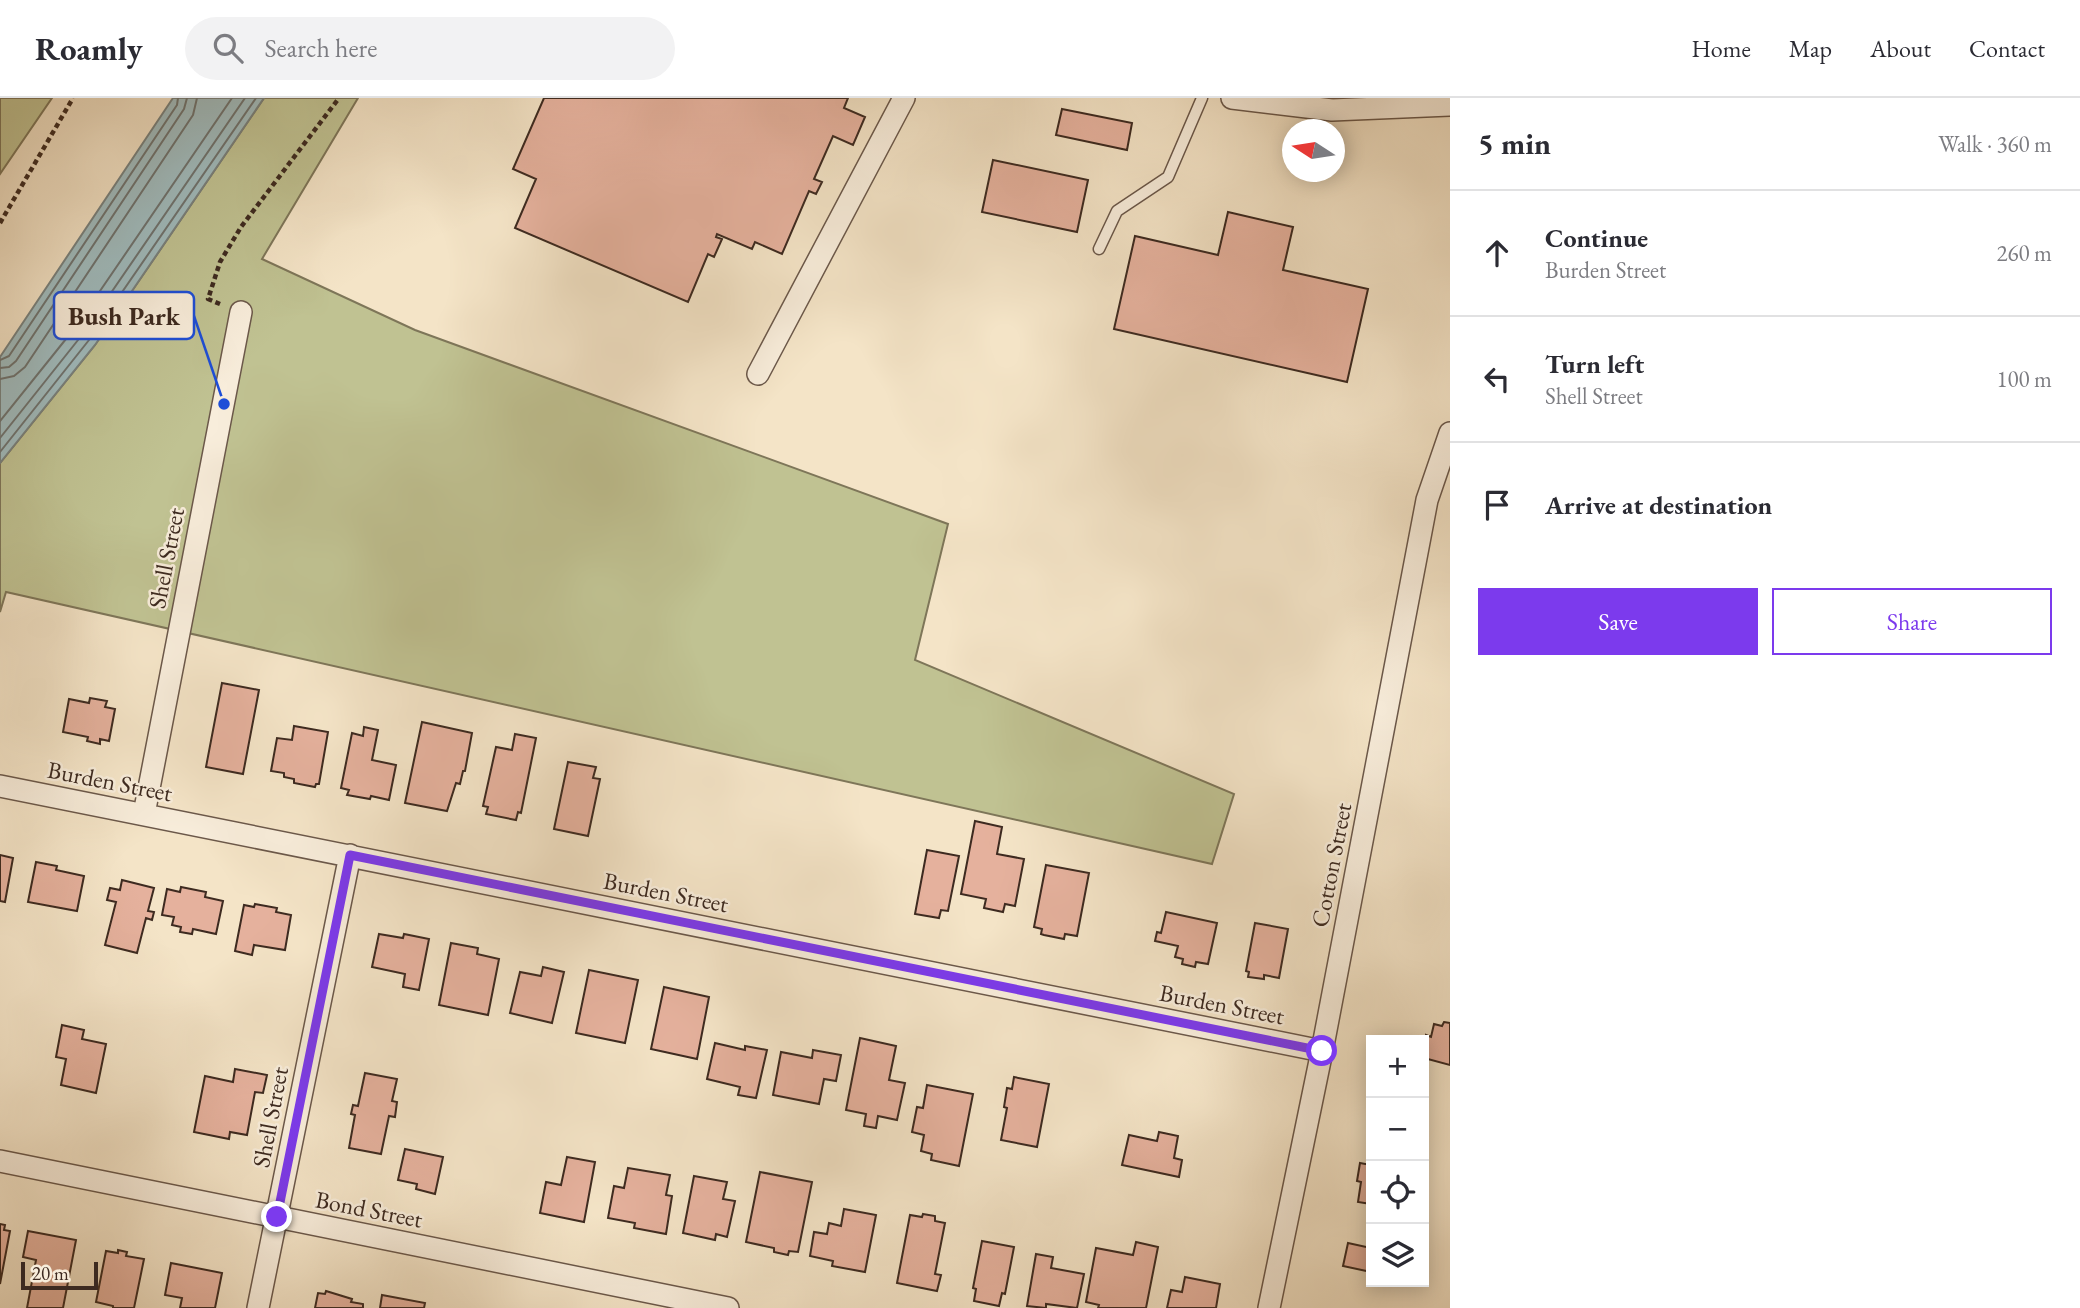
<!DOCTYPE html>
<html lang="en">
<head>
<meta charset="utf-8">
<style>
  :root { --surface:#fff; --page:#f2f2f3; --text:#2b2b33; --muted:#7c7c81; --line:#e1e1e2; --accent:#7c3aed }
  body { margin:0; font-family:"EB Garamond",serif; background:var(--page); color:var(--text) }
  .controls { position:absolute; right:21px; bottom:21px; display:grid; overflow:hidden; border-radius:0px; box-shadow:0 4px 18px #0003 }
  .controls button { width:63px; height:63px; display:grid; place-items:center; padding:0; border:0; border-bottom:2px solid var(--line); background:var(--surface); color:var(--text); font:35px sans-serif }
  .compass { position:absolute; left:1282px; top:21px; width:63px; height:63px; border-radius:50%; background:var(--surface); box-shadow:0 4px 18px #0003; rotate:282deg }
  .scale { position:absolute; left:21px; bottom:18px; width:77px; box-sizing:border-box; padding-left:7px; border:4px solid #3d2a20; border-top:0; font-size:19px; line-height:24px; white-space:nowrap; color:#3d2a20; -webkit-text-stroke:5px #f8eddb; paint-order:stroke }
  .stop { position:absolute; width:21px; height:21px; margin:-16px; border:5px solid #7c3aed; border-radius:50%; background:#fff }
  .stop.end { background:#7c3aed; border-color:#fff; box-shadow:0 2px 7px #0008 }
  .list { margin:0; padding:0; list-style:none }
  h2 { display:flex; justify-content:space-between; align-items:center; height:91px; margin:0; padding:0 28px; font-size:30px }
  h2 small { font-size:23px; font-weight:400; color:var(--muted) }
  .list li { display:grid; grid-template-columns:46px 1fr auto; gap:21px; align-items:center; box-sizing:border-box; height:126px; padding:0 28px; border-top:2px solid var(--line) }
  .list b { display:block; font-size:26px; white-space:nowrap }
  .list p { margin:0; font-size:23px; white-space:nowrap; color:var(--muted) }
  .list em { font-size:23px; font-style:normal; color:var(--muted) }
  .actions { display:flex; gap:14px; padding:21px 28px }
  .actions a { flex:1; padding:16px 0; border:2px solid var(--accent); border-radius:0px; text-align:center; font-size:24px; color:var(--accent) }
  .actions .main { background:var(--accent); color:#fff }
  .icon { flex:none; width:38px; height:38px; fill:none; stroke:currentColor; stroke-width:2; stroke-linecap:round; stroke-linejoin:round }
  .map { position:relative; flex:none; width:1450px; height:1210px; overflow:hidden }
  header { display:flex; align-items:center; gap:42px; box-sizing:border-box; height:98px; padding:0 35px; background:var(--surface); border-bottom:2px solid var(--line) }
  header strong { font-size:33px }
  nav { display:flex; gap:38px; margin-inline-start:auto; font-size:24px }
  .search { width:490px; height:63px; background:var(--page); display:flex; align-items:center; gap:18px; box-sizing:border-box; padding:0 24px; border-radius:38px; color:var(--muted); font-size:26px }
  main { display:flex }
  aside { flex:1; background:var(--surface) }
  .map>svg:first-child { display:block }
</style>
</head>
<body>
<header>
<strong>Roamly</strong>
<div class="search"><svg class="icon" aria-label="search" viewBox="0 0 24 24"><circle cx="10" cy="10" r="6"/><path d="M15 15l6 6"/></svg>Search here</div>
<nav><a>Home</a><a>Map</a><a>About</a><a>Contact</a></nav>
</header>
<main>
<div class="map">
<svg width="1450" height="1210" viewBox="0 0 1450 1210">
  <rect width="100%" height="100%" fill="#f4e4c7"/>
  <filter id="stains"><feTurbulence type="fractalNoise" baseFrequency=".00286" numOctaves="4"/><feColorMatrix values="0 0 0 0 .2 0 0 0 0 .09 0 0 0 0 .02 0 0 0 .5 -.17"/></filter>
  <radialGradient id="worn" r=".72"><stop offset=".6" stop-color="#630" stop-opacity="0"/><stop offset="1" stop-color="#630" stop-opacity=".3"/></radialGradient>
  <!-- green -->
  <path fill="#c0c292" stroke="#7e7659" stroke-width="2" d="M0,0H52L0,76Z
    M264,0H358L262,161L415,232L948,426L915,562L1234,696L1212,766L6,494L0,514V365L95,247Z"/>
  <!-- water -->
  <path fill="#a0bcbf" stroke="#78827f" stroke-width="2" d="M173,0H264L95,247L0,365V259Z"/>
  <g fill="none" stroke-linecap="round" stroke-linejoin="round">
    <!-- shore -->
    <path stroke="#6e7370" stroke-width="2" d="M0,262L9,258L177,7L178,0
      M0,270L9,269L16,263L184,11L187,0
      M0,281L14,278L25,269L193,17L197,0
      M0,323L74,231L232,0
      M0,340L82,237L245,0
      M0,354L89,242L256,0"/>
  </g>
  <!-- building -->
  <path fill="#e5b19d" stroke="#3d2a20" stroke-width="2" d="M544,0H848L844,10L865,19L853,47L833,38L814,81L822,84L816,96L809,93L782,156L755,144L752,151L717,136L716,139L722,141L714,159L708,156L688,204L515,130L536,81L513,71Z
    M1062,11L1132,25L1127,52L1056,37Z
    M993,62L1088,82L1077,134L982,114Z
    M1228,114L1293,129L1283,172L1368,191L1347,284L1114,231L1135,138L1218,157Z
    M222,585L259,592L243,676L206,669Z
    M90,600L107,603L105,609L115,611L109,643L100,641V646L87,643L88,639L63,634L69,601L89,605Z
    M422,624L472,635L465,673H463L460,686L456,685L447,713L405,705Z
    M294,628L328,634L319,686H316L315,689L294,685V681L284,679V675L271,673L277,640L292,642Z
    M364,629L378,632L372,662L396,667L389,702L371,698L370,701L347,697L349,692L341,690L352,635L363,638Z
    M515,636L536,640L521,715L518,714L516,722L486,716L488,709L483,708L496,649L512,652Z
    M568,664L596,669L593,680L600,681L588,738L554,731Z
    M975,723L1002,729L997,756L1024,761L1015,808L1005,806L1003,814L984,810L986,801L961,796Z
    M927,752L959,758L948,813L941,812L939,820L915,816Z
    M0,757L13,760L5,804L0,803Z
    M36,764L57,768L56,772L84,778L77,813L28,804Z
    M1046,767L1089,775L1077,838L1065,836L1064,841L1044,837L1041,836L1042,831L1034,829Z
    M122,782L154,790L148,813L154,814L152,822L146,820L137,855L105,847L116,804L107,802L110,790L120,792Z
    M181,789L206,794L205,799L223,803L216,836L193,831L192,836L180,834L181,829L172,827L174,819L162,817L167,791L180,794Z
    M255,806L277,810L276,814L291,817L285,852L254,847L252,857L235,853L244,807L254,809Z
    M1166,814L1217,825L1208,866L1196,864L1195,869L1182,866L1183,861L1175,859L1178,848L1155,843L1157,834L1161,835Z
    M1255,825L1288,831L1279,880L1264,877V881L1248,879L1249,874L1246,873Z
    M379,836L403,840L404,836L429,841L419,892L403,889L405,876L372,869Z
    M451,845L478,850L477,856L499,861L488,917L439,907Z
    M543,869L564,874L552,925L510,915L520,874L541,878Z
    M589,872L638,882L625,945L576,935Z
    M664,889L709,899L697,961L651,951Z
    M1444,924L1450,925V967L1424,960L1426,937L1431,939L1434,926L1442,928Z
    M62,927L84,932L82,941L106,946L96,995L61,987L66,961L56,959Z
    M860,940L896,948L889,982L905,985L897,1022L878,1018L876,1030L864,1028L866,1016L846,1012Z
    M715,945L745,952V948L767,952L756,1000L738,997L740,989L707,981Z
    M813,952L841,957L836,983L824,981L819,1006L773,997L781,954L812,960Z
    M235,971L267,977L263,995L255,994L247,1037L230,1034L229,1041L194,1034L205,978L233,984Z
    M365,975L397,981L392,1003L397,1004L395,1019L389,1018L381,1056L349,1050L355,1017L351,1016L353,1007L358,1008Z
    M1014,979L1049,986L1037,1049L1001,1042L1007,1010L1004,1009L1007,990L1012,991Z
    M927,987L973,996L959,1068L931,1062L932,1056L921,1053L924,1037L912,1034L917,1009L923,1010Z
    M1159,1034L1178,1038L1174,1060L1182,1062L1179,1079L1122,1067L1129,1037L1157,1043Z
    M405,1051L443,1059L435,1096L416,1091L417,1086L398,1082Z
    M567,1059L595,1064L584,1124L540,1115L546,1084L561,1087Z
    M1360,1065L1371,1067V1106L1358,1104L1361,1084L1357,1083Z
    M628,1070L670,1077L666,1097L672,1098L666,1136L634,1130L635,1125L608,1120L614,1088L624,1090Z
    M760,1074L812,1084L798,1154L789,1153L788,1157L774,1154V1150L746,1144Z
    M694,1078L727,1084L723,1101L735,1103L727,1139L716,1136L715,1142L683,1135Z
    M844,1111L876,1117L865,1174L832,1168L833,1163L810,1158L814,1134L827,1136L829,1125L841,1128Z
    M923,1116L935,1118V1123L945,1125L935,1176L941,1177L937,1193L897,1185L910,1117L922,1119Z
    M0,1126L5,1127L4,1132L10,1133L0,1186Z
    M28,1133L76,1142L63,1210H27L36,1162L23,1159Z
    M982,1143L1014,1149L1005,1196L1002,1195L999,1208L974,1203L976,1191L973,1190Z
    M1136,1144L1158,1149L1146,1210H1098L1099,1207L1086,1204L1096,1150L1133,1157Z
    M1348,1145L1371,1150V1174L1343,1168Z
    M118,1152L127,1154L126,1158L144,1161L134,1210H113V1208L96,1204L106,1153L118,1155Z
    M1036,1156L1053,1159L1051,1170L1084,1176L1077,1210L1046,1206V1210L1027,1208Z
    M171,1165L222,1175L215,1210H180L182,1200L165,1197Z
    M1185,1179L1220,1186L1216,1210H1167L1171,1192L1182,1194Z
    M326,1193L352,1201L351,1204L363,1206V1210H315L318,1195L325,1196Z
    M382,1197L425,1205L424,1210H380Z"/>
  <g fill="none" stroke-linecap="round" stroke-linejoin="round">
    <!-- lane casing -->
    <g stroke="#6b584a" stroke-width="13">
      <path id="lane" d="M1099,151L1117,113L1168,79L1202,0"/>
    </g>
    <!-- street casing -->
    <g stroke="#6b584a" stroke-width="24">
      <path id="street" d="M1232,0L1332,12L1450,7
        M758,276L904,0
        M0,688L1322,953
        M144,716L241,214
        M0,1063L728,1210
        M258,1210L350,757
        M1269,1210L1322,953L1427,402L1450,335"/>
    </g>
    <!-- path -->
    <path stroke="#3d2a20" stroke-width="4.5" stroke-dasharray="5 3.5" stroke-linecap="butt" d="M0,125L73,0
      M220,206L208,201L220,164L241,129L339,0"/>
    <!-- lane -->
    <use href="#lane" stroke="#f8eddb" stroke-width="10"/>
    <!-- street -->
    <use href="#street" stroke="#f8eddb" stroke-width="21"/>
  </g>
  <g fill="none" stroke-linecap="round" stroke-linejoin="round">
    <!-- route -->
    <path stroke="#7c3aed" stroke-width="9" d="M277,1119L350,757L1322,953"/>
  </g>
  <g text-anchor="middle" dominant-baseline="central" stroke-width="5" stroke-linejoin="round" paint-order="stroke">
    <!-- street labels -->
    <g font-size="24" fill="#3d2a20" stroke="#f8eddb">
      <text transform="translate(166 460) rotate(-79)">Shell Street</text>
      <text transform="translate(110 683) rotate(11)">Burden Street</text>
      <text transform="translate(1331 767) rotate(-79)">Cotton Street</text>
      <text transform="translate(666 794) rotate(11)">Burden Street</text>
      <text transform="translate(1222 906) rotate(11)">Burden Street</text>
      <text transform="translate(270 1019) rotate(-79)">Shell Street</text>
      <text transform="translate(369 1111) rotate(11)">Bond Street</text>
    </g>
  </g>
  <!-- callouts -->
  <path fill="none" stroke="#1d4ed8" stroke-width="2.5" d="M224 306L194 218"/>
  <circle fill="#1d4ed8" stroke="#f8eddb" stroke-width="2.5" cx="224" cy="306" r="7"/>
  <rect fill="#f8eddb" stroke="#1d4ed8" stroke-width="2.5" x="54" y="194" width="140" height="47" rx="7"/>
  <g font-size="26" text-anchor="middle" font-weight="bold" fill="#3d2a20">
    <text x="124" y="227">Bush Park</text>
  </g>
  <rect width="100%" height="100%" filter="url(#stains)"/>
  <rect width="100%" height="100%" fill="url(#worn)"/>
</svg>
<div class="controls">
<button>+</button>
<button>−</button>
<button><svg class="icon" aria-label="locate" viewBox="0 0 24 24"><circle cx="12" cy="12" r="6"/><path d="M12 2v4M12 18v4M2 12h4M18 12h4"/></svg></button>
<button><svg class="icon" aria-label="layers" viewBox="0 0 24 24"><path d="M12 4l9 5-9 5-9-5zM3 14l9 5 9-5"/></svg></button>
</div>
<svg class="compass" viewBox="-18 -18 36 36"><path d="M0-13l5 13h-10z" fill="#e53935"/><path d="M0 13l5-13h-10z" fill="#7c7c81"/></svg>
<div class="scale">20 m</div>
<div class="stop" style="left:1322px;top:953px"></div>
<div class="stop end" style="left:277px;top:1119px"></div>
</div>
<aside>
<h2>5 min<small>Walk · 360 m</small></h2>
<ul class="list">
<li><svg class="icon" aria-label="ahead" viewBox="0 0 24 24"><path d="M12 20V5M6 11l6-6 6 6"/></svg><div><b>Continue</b><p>Burden Street</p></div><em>260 m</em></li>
<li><svg class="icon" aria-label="left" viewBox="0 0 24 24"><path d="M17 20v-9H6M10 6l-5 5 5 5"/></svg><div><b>Turn left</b><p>Shell Street</p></div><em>100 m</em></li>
<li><svg class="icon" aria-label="arrive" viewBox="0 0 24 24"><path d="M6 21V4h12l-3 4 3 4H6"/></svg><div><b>Arrive at destination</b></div></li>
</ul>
<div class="actions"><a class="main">Save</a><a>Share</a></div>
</aside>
</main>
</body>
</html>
